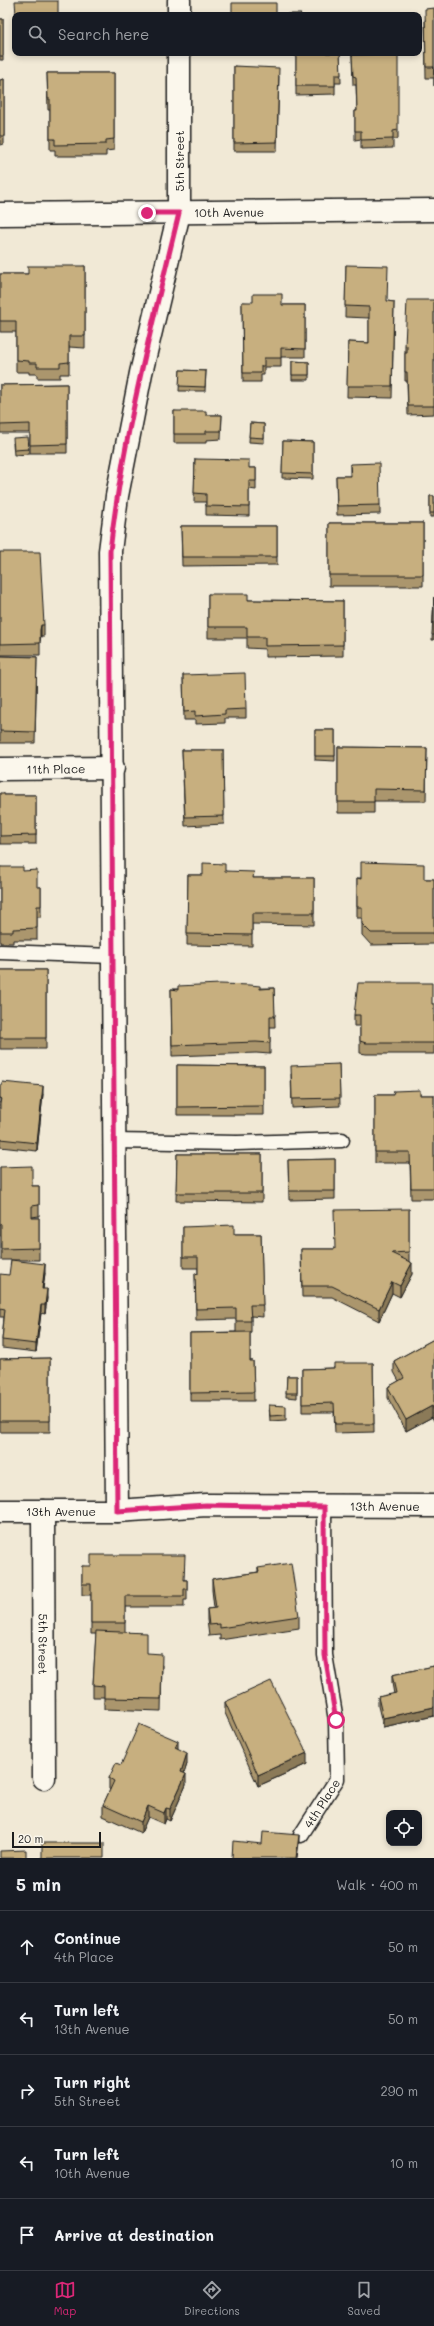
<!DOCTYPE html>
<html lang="en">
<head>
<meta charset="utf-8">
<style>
  :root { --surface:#171b24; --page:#242831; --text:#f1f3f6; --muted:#9ea1a6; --line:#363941; --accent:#db2777 }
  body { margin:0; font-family:Mali,sans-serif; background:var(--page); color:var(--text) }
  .controls { position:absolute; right:12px; bottom:12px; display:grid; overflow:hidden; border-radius:8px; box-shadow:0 2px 6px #0003 }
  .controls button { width:36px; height:36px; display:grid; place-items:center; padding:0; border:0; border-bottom:1px solid var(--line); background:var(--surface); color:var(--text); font:20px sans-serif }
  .scale { position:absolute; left:12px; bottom:10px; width:89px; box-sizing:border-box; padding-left:4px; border:2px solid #1c1c1c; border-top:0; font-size:11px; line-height:14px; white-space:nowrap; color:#1c1c1c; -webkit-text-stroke:3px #fbf7ec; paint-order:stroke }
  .stop { position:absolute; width:12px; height:12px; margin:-9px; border:3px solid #db2777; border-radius:50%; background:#fff }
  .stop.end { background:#db2777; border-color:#fff; box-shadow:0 1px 4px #0008 }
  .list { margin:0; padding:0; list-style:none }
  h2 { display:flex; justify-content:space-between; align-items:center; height:52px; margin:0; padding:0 16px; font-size:17px }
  h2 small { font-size:13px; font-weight:400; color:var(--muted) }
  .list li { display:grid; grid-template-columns:26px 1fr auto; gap:12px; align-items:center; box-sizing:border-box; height:72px; padding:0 16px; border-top:1px solid var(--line) }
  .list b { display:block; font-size:15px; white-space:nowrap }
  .list p { margin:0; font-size:13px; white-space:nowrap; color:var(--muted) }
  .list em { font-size:13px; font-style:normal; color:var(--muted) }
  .icon { flex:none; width:22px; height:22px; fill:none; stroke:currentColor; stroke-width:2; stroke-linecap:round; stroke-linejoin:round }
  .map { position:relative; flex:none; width:434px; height:1858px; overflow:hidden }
  .search { position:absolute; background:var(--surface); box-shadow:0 2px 6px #0003; left:12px; right:12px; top:12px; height:44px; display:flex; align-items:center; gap:10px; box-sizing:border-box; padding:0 14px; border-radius:8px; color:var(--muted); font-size:15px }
  .sheet { height:412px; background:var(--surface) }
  nav { display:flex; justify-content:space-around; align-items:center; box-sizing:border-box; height:56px; border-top:1px solid var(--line); background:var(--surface); font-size:11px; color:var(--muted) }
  nav a { display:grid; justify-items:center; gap:2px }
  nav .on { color:var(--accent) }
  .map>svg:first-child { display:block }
</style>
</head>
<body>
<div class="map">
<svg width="434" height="1858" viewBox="0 0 434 1858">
  <rect width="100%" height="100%" fill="#f1e9d6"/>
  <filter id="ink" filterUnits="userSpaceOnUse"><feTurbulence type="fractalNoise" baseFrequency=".025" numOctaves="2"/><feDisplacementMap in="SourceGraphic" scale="8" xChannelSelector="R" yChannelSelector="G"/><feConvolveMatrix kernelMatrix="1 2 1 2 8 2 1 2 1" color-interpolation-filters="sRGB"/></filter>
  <g filter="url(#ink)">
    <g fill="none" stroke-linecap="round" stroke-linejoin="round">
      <!-- lane casing -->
      <g stroke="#1c1c1c" stroke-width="17">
        <g id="lane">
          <path d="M0,952L113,956"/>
          <path d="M114,1141L237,1143L342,1140"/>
          <path id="s1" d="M301,1835L337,1779L336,1720L325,1655L324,1507"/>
        </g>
      </g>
      <!-- street casing -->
      <g stroke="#1c1c1c" stroke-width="25">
        <g id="street">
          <path d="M179,15V0"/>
          <path id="s2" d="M0,214L434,210"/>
          <path id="s3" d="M0,769L113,768"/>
          <path id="s4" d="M0,1511H117L206,1505L434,1506"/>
          <path id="s5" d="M43,1511L44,1778"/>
          <path d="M117,1511L110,551L117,496L141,373L179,213V53"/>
        </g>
      </g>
      <!-- lane -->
      <use href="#lane" stroke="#fbf7ec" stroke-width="14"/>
      <!-- street -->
      <use href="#street" stroke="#fbf7ec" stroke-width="22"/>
    </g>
    <!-- wall -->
    <path fill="#ab966d" stroke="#1c1c1c" d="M434,8V86V78H426L425,20Z
      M0,19H3V60H0Z
      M296,53H340L341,83H335V94L296,95Z
      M352,55L398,130V139H393V148L361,149V139L355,140V111H357L356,85H353Z
      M234,66L279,76L277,151H234Z
      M47,73H114V150L106,151V156H55V150H50V110H48Z
      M4,79V144L0,145V80Z
      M346,265L387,301L394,302L392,398L347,397L348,342L369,343V318L345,317Z
      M85,266V348L69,347V374H60V378H37V374H29V372H16V332H0V274H28Z
      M434,300V414L408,415L407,381H405V346Z
      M242,302L282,305H305V357H281V367H264V375H261V382H243Z
      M292,361L309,362V380H292Z
      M180,370L206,371L205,391H179Z
      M67,384V453H30V433H0V385Z
      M174,411L206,415H222L221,439L206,440V443H174Z
      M250,423L264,424V443L249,442Z
      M283,441L313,442V479L282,478Z
      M13,443L29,449V454L14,455Z
      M195,459L249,468H256V490L249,489V516L206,515V502H194Z
      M350,464L380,505V514L337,515L336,476H350Z
      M430,496H434V517H430Z
      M329,523H423V586H329Z
      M181,526H277V565L182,566Z
      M0,552L44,625V636H41L40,640V655H0Z
      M208,594L248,600L343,601V656L265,657V649L247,648V638H208Z
      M434,597V640H432Z
      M0,656L37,657L35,743H0Z
      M183,675L246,709V718H225V723L195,724V720H184Z
      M315,730H335V761L315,760Z
      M338,747L427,748L426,801H374V813H338Z
      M182,750H223L224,824L185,826Z
      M0,793L4,795H36V844H0Z
      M0,867L23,871L37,887H41V917H37V940H13V943H0Z
      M225,871L254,878H314V925L252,924V946L187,945L188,875H203Z
      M357,878L434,879V944L371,945L362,935V918H357Z
      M0,970H46V1049H0Z
      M274,988L275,1027H270V1054L256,1053L172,1056L171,989Z
      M434,1004V1054H366L360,1053V1026H354V1015Z
      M339,1064L340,1106L292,1108L291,1074Z
      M177,1065L264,1066V1115H177Z
      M0,1085L43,1094L37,1151L0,1147Z
      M375,1095H434V1199H411L410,1163H375Z
      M177,1154H262V1202L176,1201Z
      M335,1159V1199L289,1200L288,1160Z
      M0,1167L32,1186H39V1216L32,1217V1218H39V1260H1V1236H0Z
      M409,1209V1262L412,1274L400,1297L392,1293L379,1321L332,1297H302L301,1249H335Z
      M183,1227L234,1234H261L263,1317L251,1316V1332H250V1361H253L254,1401H190V1333L236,1332V1319L196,1320L195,1273L198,1274V1268H183Z
      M45,1273L43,1289L47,1298L45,1314L41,1313L36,1352L2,1348V1340L4,1317H0V1277Z
      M434,1339V1421L432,1417L406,1431L388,1398V1387L399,1381L394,1372V1361Z
      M50,1358V1432H0V1359Z
      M373,1363L374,1432L335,1433L334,1412H302V1369L334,1368Z
      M287,1376H297V1398L286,1397Z
      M269,1405L286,1415V1420L270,1421Z
      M82,1566L185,1580H187V1600H184V1607H125V1632L147,1653L162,1665L161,1711L104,1709V1697H93V1685L96,1634H91V1595H82Z
      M258,1568L299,1616V1628L220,1640V1635L209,1636L207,1620V1609L214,1608L212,1590V1579L258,1572Z
      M434,1666V1716L383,1727L378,1706V1697L394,1694L392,1683V1675Z
      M225,1702L307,1764L258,1786L225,1713Z
      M178,1749L187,1764L184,1773L186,1785L170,1821L166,1819L164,1824L148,1817L141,1833L103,1816V1805L110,1790L109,1789V1778Z"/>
    <!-- shaded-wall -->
    <path fill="#8b7a59" stroke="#1c1c1c" d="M41,625V636L40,641V630Z
      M43,1086V1094L37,1151V1143Z
      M412,1263V1274L400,1297V1286Z
      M45,1264V1273L42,1297V1289Z
      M392,1282V1293L379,1321V1309Z
      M47,1289V1298L45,1314V1305Z
      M41,1305V1313L36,1352V1344Z
      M432,1406V1417L406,1431V1420Z
      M434,1707V1716L383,1727V1718Z
      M178,1741V1753L175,1747Z
      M187,1753V1764L181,1783V1772Z
      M307,1753V1764L258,1786V1775Z
      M186,1774V1785L170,1821V1809Z
      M148,1806V1817L141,1833V1822Z
      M166,1808V1819L164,1824V1813Z
      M299,1835V1843L297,1858H296Z"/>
    <!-- building -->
    <path fill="#c7af7f" stroke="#1c1c1c" d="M15,1H58V15H16Z
      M232,3H276V15H232Z
      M434,8V75V67H426L425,9Z
      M287,14H301V15H287Z
      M0,19H3V56H0Z
      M296,53H340L341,75H335V86H296Z
      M398,54V130L393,131V139L361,140V131H355V111H357L356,77L353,76L352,55Z
      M234,66L279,68L277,142L234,143Z
      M47,73H114V139L106,140V144L55,145V139H50V99H48Z
      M4,79V136H0V80Z
      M346,265L388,266L387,301L394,302L392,386H347L348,342L369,343V307L345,306Z
      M28,266H85V336H69V362L60,363V367H37V363H29V361L16,360V321H0V274H28Z
      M253,294H282V305H305V349L281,348V358H264V366H261V373H243L242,302H253Z
      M407,300H434V406H408L407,372H405V353H407V346H405Z
      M292,361L309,362V375H292Z
      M180,370L206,371L205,387L179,386Z
      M67,384V444L30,445V424L0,425V385Z
      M174,411H206V415H222L221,431H206V434H174Z
      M250,423L264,424V438L249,437Z
      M28,437L29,449L14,450L13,438Z
      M283,441L313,442V474L282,473Z
      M195,459L249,460V468H256V481H249V507L206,506V494L194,493Z
      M379,463L380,505L337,506L336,476H351L350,464Z
      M430,496H434V513H430Z
      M329,523H423V575H329Z
      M181,526H277V557H182Z
      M0,552H40L44,625H41L40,630V643L0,644Z
      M208,594H248V600L343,601V645L265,646V637H247V627H208Z
      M434,597V635H432Z
      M0,656L37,657L35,732L0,731Z
      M245,673L246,709L225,710V714L195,716V711L184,712L183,675Z
      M315,730H335V756H315Z
      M338,747L427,748L426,790L374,789V802H338Z
      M182,750H223L224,816L185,817Z
      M0,793H4V795H36V835L0,836Z
      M361,862L424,864V879H434V933H371L362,924V907H357V878L361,879Z
      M203,863L225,864V871L254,872L253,878H314V913H252V935L187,934L188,875H203Z
      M0,867H23V871L37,870V887H41V906H37V928L13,929V932H0Z
      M0,970H46V1038H0Z
      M358,983H432V1004H434V1043H366L360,1041V1015H354Z
      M220,984L250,985L260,986V989L274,988L275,1016H270V1043L256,1042L172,1045L171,989L178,990V986Z
      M339,1064L340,1098L292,1099L291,1066Z
      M177,1065L264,1066V1106L177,1107Z
      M2,1082L43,1086L37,1143L0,1139V1104L1,1098H0V1085H2Z
      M420,1090V1095H434V1188H411L410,1152H375V1095H393L394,1091Z
      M177,1154H262V1193H176Z
      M335,1159V1191H289L288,1160Z
      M32,1166V1186H39V1205L32,1206V1218H39V1248L1,1249V1224H0V1167Z
      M409,1209V1252L391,1253L412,1263L400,1286L392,1282L379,1309L332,1286H302L301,1249H335L334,1210Z
      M234,1225V1234H261L263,1305H250L251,1321H236V1308L196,1309L195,1273L198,1274V1257H183V1227Z
      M11,1260L45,1264L42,1289H47L45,1305H41L36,1344L2,1340L5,1309L0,1308V1274L9,1275Z
      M250,1332V1361H253L254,1392L190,1393V1333Z
      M434,1339V1410L432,1406L406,1420L388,1387L404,1378L394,1361Z
      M50,1358V1421H0V1359Z
      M334,1363H373L374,1424H335L334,1403L302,1404V1369L334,1368Z
      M287,1376H297V1393H286Z
      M269,1405L286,1406V1415L270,1416Z
      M91,1555H185L184,1580H187V1589H184V1596H125V1623H91V1584H82V1566H91Z
      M291,1563L299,1616L220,1628V1624L209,1625L207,1609L216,1608L212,1579L259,1572L258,1568Z
      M96,1631L147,1633V1653L162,1654L161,1699L104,1698V1686L93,1685Z
      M434,1666V1707L383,1718L378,1697L396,1693L392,1675Z
      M271,1681L307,1753L258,1775L225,1702Z
      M139,1724L178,1741L175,1747L187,1753L181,1772L186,1774L170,1809L166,1808L164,1813L148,1806L141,1822L103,1805L114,1781L109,1778L116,1763L121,1765Z
      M263,1832L299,1835L296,1858H232L233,1841L262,1844Z
      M42,1843H104V1858H42Z
      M26,1850V1858H0V1851Z"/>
  </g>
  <g fill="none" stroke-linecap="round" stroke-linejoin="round" filter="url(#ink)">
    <!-- route -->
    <path stroke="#db2777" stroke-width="5" d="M147,213H179C152,325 123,436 110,551L117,1511L206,1505L324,1507L325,1655L336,1720"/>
  </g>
  <g text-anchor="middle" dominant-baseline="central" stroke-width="3" stroke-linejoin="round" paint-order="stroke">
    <!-- street labels -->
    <g font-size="12" fill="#1c1c1c" stroke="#fbf7ec">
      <text transform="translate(179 161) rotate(-90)">5th Street</text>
      <text stroke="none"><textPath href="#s2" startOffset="229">10th Avenue</textPath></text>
      <text stroke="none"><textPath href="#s3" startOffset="56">11th Place</textPath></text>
      <text stroke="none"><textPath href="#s4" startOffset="385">13th Avenue</textPath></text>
      <text stroke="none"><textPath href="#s4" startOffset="61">13th Avenue</textPath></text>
      <text stroke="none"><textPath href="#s5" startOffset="133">5th Street</textPath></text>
      <text stroke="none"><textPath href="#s1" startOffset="38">4th Place</textPath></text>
    </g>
  </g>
</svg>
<div class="controls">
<button><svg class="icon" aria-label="locate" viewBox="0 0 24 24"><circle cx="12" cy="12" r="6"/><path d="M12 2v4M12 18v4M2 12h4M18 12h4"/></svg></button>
</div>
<div class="scale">20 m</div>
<div class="stop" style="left:336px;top:1720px"></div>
<div class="stop end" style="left:147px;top:213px"></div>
<div class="search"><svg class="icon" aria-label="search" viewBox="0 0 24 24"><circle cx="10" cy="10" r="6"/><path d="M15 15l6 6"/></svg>Search here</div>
</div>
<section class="sheet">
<h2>5 min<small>Walk · 400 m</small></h2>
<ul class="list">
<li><svg class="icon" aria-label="ahead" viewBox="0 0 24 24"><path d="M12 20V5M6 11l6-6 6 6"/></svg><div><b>Continue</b><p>4th Place</p></div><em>50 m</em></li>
<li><svg class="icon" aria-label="left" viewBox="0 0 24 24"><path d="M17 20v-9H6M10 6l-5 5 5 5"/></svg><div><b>Turn left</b><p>13th Avenue</p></div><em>50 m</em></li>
<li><svg class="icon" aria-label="right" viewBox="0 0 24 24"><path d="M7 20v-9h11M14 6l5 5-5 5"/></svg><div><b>Turn right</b><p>5th Street</p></div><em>290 m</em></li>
<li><svg class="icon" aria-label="left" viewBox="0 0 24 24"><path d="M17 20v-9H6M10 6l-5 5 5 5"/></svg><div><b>Turn left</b><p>10th Avenue</p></div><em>10 m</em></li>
<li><svg class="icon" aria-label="arrive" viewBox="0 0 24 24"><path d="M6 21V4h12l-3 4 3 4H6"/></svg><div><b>Arrive at destination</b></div></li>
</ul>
</section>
<nav>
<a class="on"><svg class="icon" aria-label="map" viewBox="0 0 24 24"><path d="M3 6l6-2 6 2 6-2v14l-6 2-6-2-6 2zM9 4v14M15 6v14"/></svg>Map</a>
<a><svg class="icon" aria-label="directions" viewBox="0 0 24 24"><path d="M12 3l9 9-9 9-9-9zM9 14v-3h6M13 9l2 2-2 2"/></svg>Directions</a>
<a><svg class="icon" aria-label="saved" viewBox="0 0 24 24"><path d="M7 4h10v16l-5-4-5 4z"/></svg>Saved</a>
</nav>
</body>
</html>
